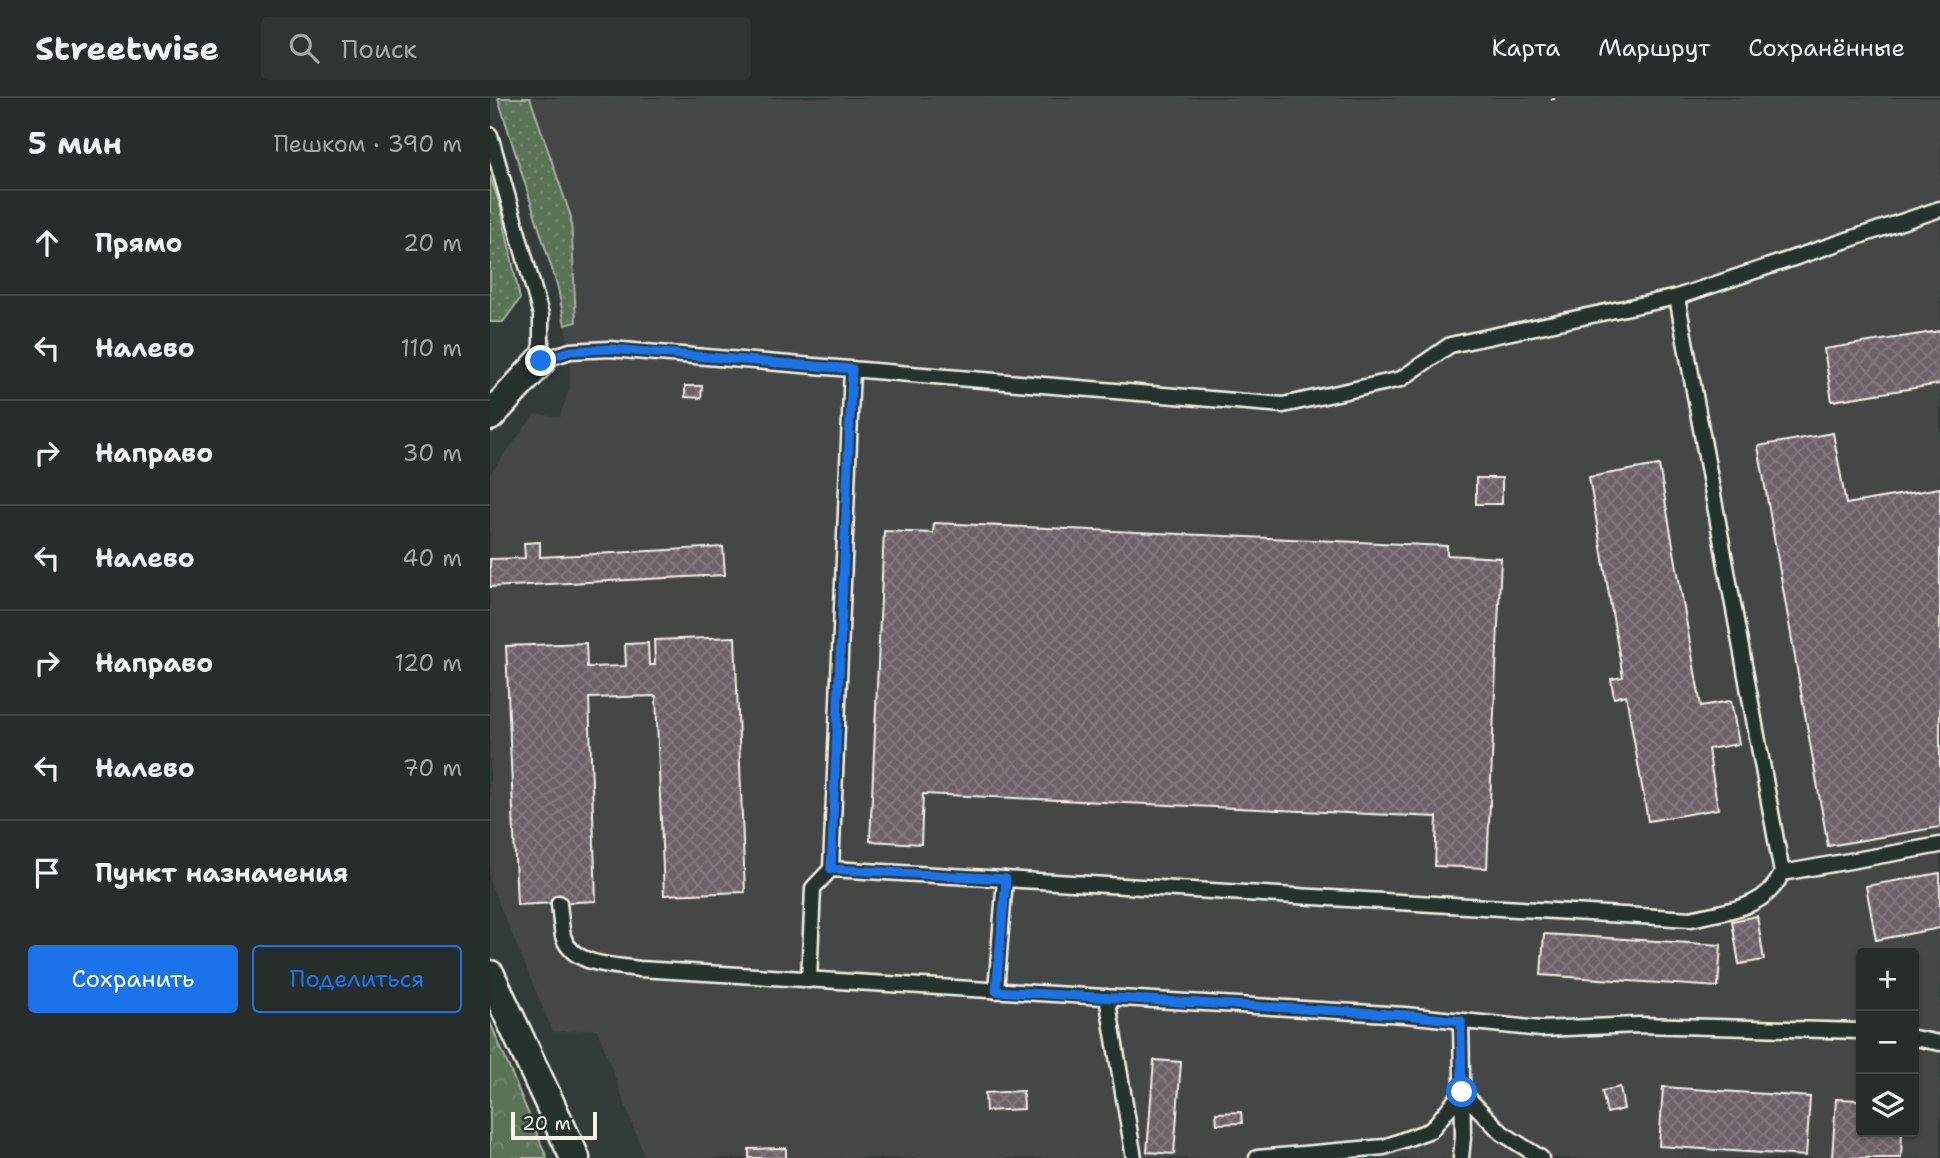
<!DOCTYPE html>
<html lang="ru">
<head>
<meta charset="utf-8">
<style>
  :root { --surface:#272d2b; --page:#2f3533; --text:#f1f3f6; --muted:#a4a8a9; --line:#434947; --accent:#1a73e8 }
  body { margin:0; font-family:"Shantell Sans",sans-serif; background:var(--page); color:var(--text) }
  .controls { position:absolute; right:21px; bottom:21px; display:grid; overflow:hidden; border-radius:7px; box-shadow:0 2px 5px #0004 }
  .controls button { width:63px; height:63px; display:grid; place-items:center; padding:0; border:0; border-bottom:2px solid var(--line); background:var(--surface); color:var(--text); font:35px sans-serif }
  .scale { position:absolute; left:21px; bottom:18px; width:86px; box-sizing:border-box; padding-left:7px; border:4px solid #f4f1e8; border-top:0; font-size:19px; line-height:24px; white-space:nowrap; color:#f4f1e8; -webkit-text-stroke:5px #26332d; paint-order:stroke }
  .stop { position:absolute; width:21px; height:21px; margin:-16px; border:5px solid #1a73e8; border-radius:50%; background:#fff }
  .stop.end { background:#1a73e8; border-color:#fff; box-shadow:0 2px 7px #0008 }
  .list { margin:0; padding:0; list-style:none }
  h2 { display:flex; justify-content:space-between; align-items:center; height:91px; margin:0; padding:0 28px; font-size:30px }
  h2 small { font-size:23px; font-weight:400; color:var(--muted) }
  .list li { display:grid; grid-template-columns:46px 1fr auto; gap:21px; align-items:center; box-sizing:border-box; height:105px; padding:0 28px; border-top:2px solid var(--line) }
  .list b { display:block; font-size:26px; white-space:nowrap }
  .list em { font-size:23px; font-style:normal; color:var(--muted) }
  .actions { display:flex; gap:14px; padding:21px 28px }
  .actions a { flex:1; padding:16px 0; border:2px solid var(--accent); border-radius:7px; text-align:center; font-size:24px; color:var(--accent) }
  .actions .main { background:var(--accent); color:#fff }
  .icon { flex:none; width:38px; height:38px; fill:none; stroke:currentColor; stroke-width:2; stroke-linecap:round; stroke-linejoin:round }
  .map { position:relative; flex:none; width:1450px; height:1060px; overflow:hidden }
  header { display:flex; align-items:center; gap:42px; box-sizing:border-box; height:98px; padding:0 35px; background:var(--surface); border-bottom:2px solid var(--line) }
  header strong { font-size:33px }
  nav { display:flex; gap:38px; margin-inline-start:auto; font-size:24px }
  .search { width:490px; height:63px; background:var(--page); display:flex; align-items:center; gap:18px; box-sizing:border-box; padding:0 24px; border-radius:7px; color:var(--muted); font-size:26px }
  main { display:flex }
  aside { flex:1; background:var(--surface) }
  .map>svg:first-child { display:block }
</style>
</head>
<body>
<header>
<strong>Streetwise</strong>
<div class="search"><svg class="icon" aria-label="search" viewBox="0 0 24 24"><circle cx="10" cy="10" r="6"/><path d="M15 15l6 6"/></svg>Поиск</div>
<nav><a>Карта</a><a>Маршрут</a><a>Сохранённые</a></nav>
</header>
<main>
<aside>
<h2>5 мин<small>Пешком · 390 m</small></h2>
<ul class="list">
<li><svg class="icon" aria-label="ahead" viewBox="0 0 24 24"><path d="M12 20V5M6 11l6-6 6 6"/></svg><div><b>Прямо</b></div><em>20 m</em></li>
<li><svg class="icon" aria-label="left" viewBox="0 0 24 24"><path d="M17 20v-9H6M10 6l-5 5 5 5"/></svg><div><b>Налево</b></div><em>110 m</em></li>
<li><svg class="icon" aria-label="right" viewBox="0 0 24 24"><path d="M7 20v-9h11M14 6l5 5-5 5"/></svg><div><b>Направо</b></div><em>30 m</em></li>
<li><svg class="icon" aria-label="left" viewBox="0 0 24 24"><path d="M17 20v-9H6M10 6l-5 5 5 5"/></svg><div><b>Налево</b></div><em>40 m</em></li>
<li><svg class="icon" aria-label="right" viewBox="0 0 24 24"><path d="M7 20v-9h11M14 6l5 5-5 5"/></svg><div><b>Направо</b></div><em>120 m</em></li>
<li><svg class="icon" aria-label="left" viewBox="0 0 24 24"><path d="M17 20v-9H6M10 6l-5 5 5 5"/></svg><div><b>Налево</b></div><em>70 m</em></li>
<li><svg class="icon" aria-label="arrive" viewBox="0 0 24 24"><path d="M6 21V4h12l-3 4 3 4H6"/></svg><div><b>Пункт назначения</b></div></li>
</ul>
<div class="actions"><a class="main">Сохранить</a><a>Поделиться</a></div>
</aside>
<div class="map">
<svg width="1450" height="1060" viewBox="0 0 1450 1060">
  <defs>
    <pattern id="grass-dots" width="8" height="8" patternUnits="userSpaceOnUse" patternTransform="scale(1.75)"><rect width="8" height="8" fill="#5a7256"/><path d="M2 2h.1M6 6h.1" fill="none" stroke="#72876e" stroke-width="1.8" stroke-linecap="round"/></pattern>
    <pattern id="forest-crowns" width="20" height="18" patternUnits="userSpaceOnUse" patternTransform="scale(1.75)"><rect width="20" height="18" fill="#5a7256"/><path d="M2 6a3 3 0 1 1 6 0M12 15a3 3 0 1 1 6 0" fill="none" stroke="#72876e"/></pattern>
    <pattern id="building-cross-hatch" width="8" height="8" patternUnits="userSpaceOnUse" patternTransform="scale(1.75)"><rect width="8" height="8" fill="#6c6268"/><path d="M0 0l8 8M0 8l8-8" fill="none" stroke="#82797e"/></pattern>
  </defs>
  <rect width="100%" height="100%" fill="#343c39"/>
  <filter id="ink" filterUnits="userSpaceOnUse"><feTurbulence type="fractalNoise" baseFrequency=".0143" numOctaves="2"/><feDisplacementMap in="SourceGraphic" scale="14" xChannelSelector="R" yChannelSelector="G"/><feConvolveMatrix kernelMatrix="1 2 1 2 8 2 1 2 1" color-interpolation-filters="sRGB"/></filter>
  <g filter="url(#ink)">
    <!-- built -->
    <path fill="#454747" fill-rule="evenodd" d="M8,0H1450V1060H155L107,931L63,934L0,784V376L45,316L70,319L80,289V253L68,190ZM1371,855H1424V1034H1371Z"/>
    <!-- grass -->
    <path fill="url(#grass-dots)" stroke="#a7b29f" stroke-width="2" d="M8,0H40L81,119L86,224L75,227L68,190Z
      M0,78L11,110L30,201L13,224H0Z"/>
    <!-- forest -->
    <path fill="url(#forest-crowns)" stroke="#a7b29f" stroke-width="2" d="M0,924L57,1060H0Z"/>
    <!-- building -->
    <path fill="url(#building-cross-hatch)" stroke="#f4f1e8" stroke-width="2" d="M1450,233V286L1342,303L1334,251Z
      M195,288H212L211,300L195,299Z
      M1343,335L1356,406L1450,390V729L1338,748L1268,348Z
      M1169,367L1211,608L1241,603L1249,646L1218,651L1228,711L1158,723L1136,597L1124,600L1121,581L1133,579L1099,379Z
      M986,380H1012V406H986Z
      M444,425L957,448V457L1011,460L997,770L945,768L947,719L433,696L431,746L380,743L394,433L443,435Z
      M50,444V459L233,449L235,477L0,489V461L35,460L34,445Z
      M245,539L255,794L174,797L166,598L99,600L106,803L27,807L16,548L96,545L97,569L136,568L135,546L158,545L159,567H165L164,542Z
      M1450,775V830L1386,842L1376,788Z
      M1267,818L1274,862L1249,866L1242,823Z
      M1054,836L1231,847L1228,889L1051,877Z
      M664,962L691,964L684,1056L657,1054Z
      M1130,989L1134,1011L1117,1015L1112,993Z
      M1173,989L1320,999L1316,1058L1169,1048Z
      M533,993L534,1011L496,1013L495,995Z
      M1346,1001L1371,1002V1034H1412L1411,1060H1342Z
      M751,1014L752,1025L727,1026L726,1015Z
      M296,1050V1060H259V1051Z"/>
    <g fill="none" stroke-linecap="round" stroke-linejoin="round">
      <!-- lane casing -->
      <g stroke="#f4f1e8" stroke-width="19">
        <path id="lane" d="M0,37L51,217V263L80,253L120,251L793,307L911,281L960,247L1187,199L1450,111
          M1187,199L1292,775L1450,747
          M341,771L1201,821C1237,812 1275,812 1292,775
          M69,805C70,815 71,827 73,838C82,868 123,867 149,871L915,917L1051,931L1149,927L1371,933
          M319,882L323,790L341,771L362,271
          M506,893L515,781
          M617,899L644,1060
          M1424,940L1450,945
          M767,1060L894,1049L941,1032L972,994L1012,1035L1051,1060
          M971,1060L973,1039L971,923"/>
      </g>
      <!-- street casing -->
      <g stroke="#f4f1e8" stroke-width="33">
        <path id="street" d="M0,318L51,263
          M0,877L85,1060"/>
      </g>
      <!-- path -->
      <path stroke="#f4f1e8" stroke-width="4.5" stroke-dasharray="7 5" stroke-linecap="butt" d="M1063,0V2"/>
      <!-- lane -->
      <use href="#lane" stroke="#26332d" stroke-width="14"/>
      <!-- street -->
      <use href="#street" stroke="#26332d" stroke-width="28"/>
    </g>
  </g>
  <g fill="none" stroke-linecap="round" stroke-linejoin="round" filter="url(#ink)">
    <!-- route -->
    <path stroke="#1a73e8" stroke-width="9" d="M51,263L80,253L120,251L362,271L341,771L516,781L506,893L915,917L971,923L972,994"/>
  </g>
</svg>
<div class="controls">
<button>+</button>
<button>−</button>
<button><svg class="icon" aria-label="layers" viewBox="0 0 24 24"><path d="M12 4l9 5-9 5-9-5zM3 14l9 5 9-5"/></svg></button>
</div>
<div class="scale">20 m</div>
<div class="stop" style="left:972px;top:994px"></div>
<div class="stop end" style="left:51px;top:263px"></div>
</div>
</main>
</body>
</html>
